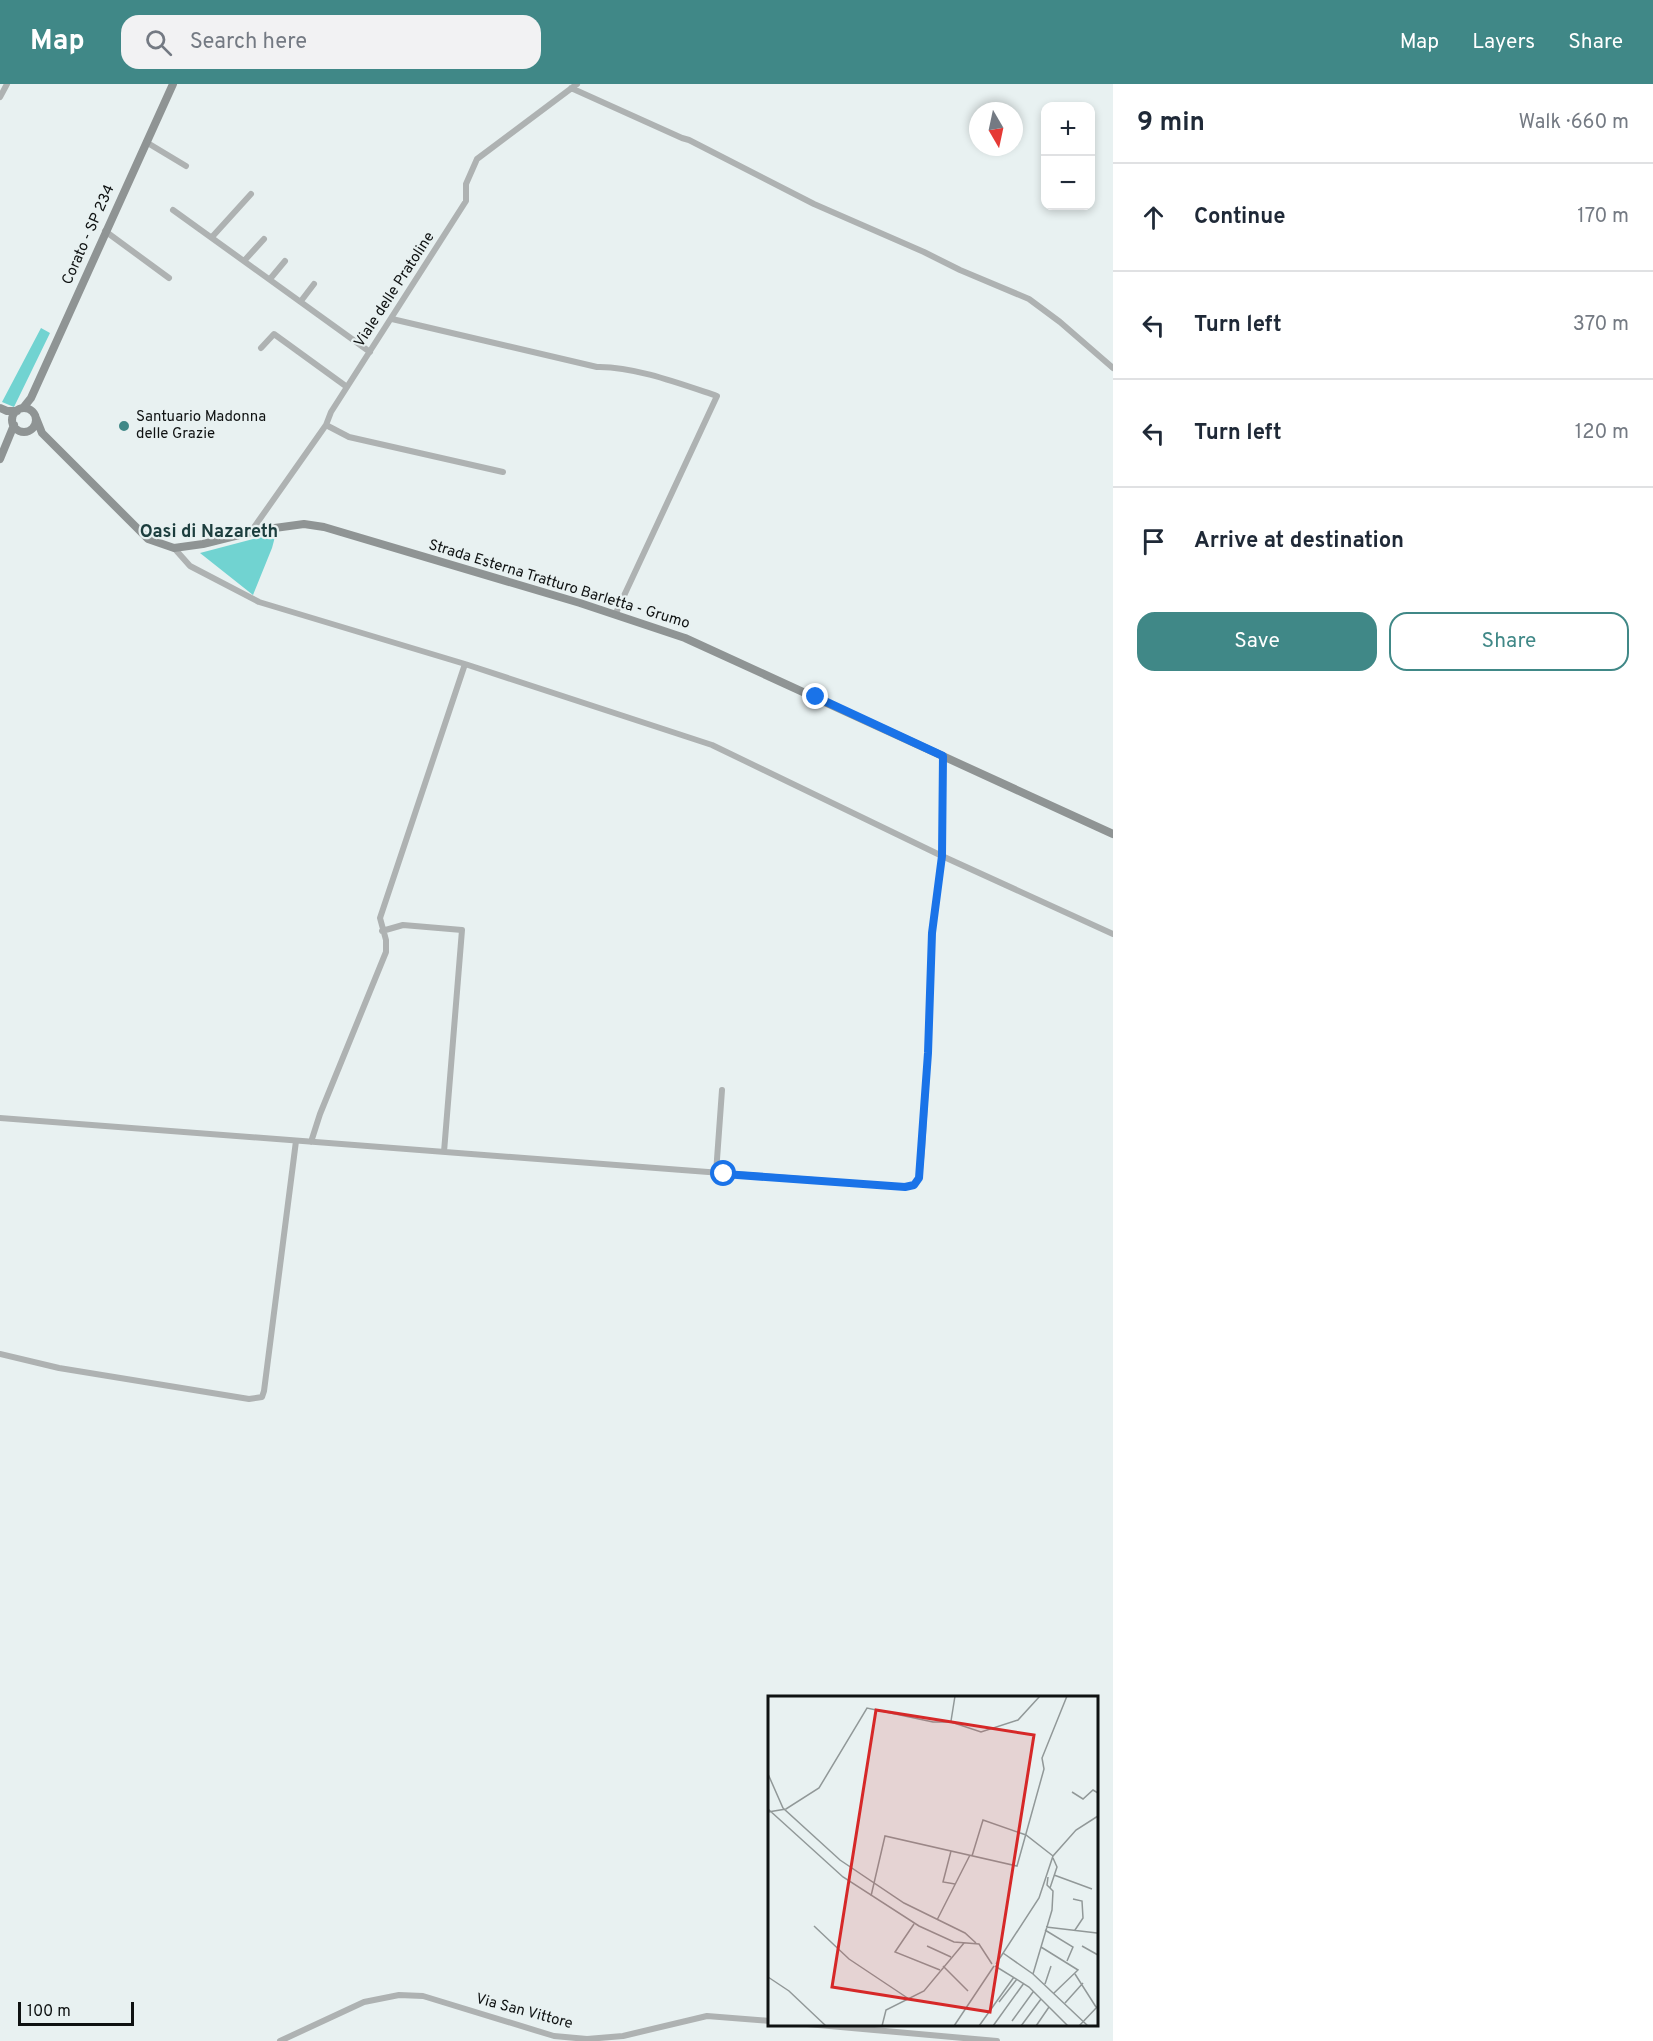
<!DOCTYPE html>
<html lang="en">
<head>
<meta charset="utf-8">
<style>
  :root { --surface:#fff; --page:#f2f2f3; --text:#1f2937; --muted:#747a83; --line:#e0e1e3; --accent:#408887 }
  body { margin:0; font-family:Overpass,sans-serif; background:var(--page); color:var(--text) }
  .controls { position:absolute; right:18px; top:18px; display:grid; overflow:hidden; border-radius:12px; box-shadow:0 3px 9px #0003 }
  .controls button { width:54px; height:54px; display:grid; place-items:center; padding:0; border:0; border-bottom:2px solid var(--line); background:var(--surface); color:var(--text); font:30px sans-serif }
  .compass { position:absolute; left:969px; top:18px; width:54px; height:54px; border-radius:50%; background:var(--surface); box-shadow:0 3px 9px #0003; rotate:171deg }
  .scale { position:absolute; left:18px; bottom:15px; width:116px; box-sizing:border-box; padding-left:6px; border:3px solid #0f1212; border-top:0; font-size:16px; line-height:21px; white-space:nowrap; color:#0f1212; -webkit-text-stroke:4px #e8f1f1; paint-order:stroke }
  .stop { position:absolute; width:18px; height:18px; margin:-14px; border:4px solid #1a73e8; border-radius:50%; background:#fff }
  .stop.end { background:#1a73e8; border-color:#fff; box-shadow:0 2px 6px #0008 }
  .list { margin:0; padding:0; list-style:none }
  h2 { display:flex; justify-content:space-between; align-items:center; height:78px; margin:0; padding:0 24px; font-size:26px }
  h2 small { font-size:20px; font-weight:400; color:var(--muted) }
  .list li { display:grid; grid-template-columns:39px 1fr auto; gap:18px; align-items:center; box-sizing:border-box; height:108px; padding:0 24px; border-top:2px solid var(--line) }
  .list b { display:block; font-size:22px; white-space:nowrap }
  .list em { font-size:20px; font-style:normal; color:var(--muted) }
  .actions { display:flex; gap:12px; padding:18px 24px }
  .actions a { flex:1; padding:14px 0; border:2px solid var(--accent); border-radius:18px; text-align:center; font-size:21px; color:var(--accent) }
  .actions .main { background:var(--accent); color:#fff }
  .icon { flex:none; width:33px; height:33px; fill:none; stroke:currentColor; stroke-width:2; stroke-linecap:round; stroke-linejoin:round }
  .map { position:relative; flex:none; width:1113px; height:1957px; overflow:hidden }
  header { display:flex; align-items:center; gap:36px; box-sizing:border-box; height:84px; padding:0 30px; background:var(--accent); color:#fff }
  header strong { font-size:28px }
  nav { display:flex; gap:33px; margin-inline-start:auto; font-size:21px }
  .search { width:420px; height:54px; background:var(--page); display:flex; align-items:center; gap:15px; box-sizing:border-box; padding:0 21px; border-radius:18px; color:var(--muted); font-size:22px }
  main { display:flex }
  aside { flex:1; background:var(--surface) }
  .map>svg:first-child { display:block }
</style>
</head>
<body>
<header>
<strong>Map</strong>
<div class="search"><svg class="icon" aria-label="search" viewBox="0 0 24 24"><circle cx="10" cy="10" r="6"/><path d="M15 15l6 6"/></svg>Search here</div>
<nav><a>Map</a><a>Layers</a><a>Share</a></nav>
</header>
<main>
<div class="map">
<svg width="1113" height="1957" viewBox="0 0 1113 1957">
  <rect width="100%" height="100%" fill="#e8f1f1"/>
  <!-- green -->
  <path fill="#71d3d1" d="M41,244L50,249L14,323L2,318Z
    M276,449L272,464L253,511L200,469Z"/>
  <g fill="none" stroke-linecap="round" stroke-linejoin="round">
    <!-- street -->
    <path stroke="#aeb2b2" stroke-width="6" d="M571,4L682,54L689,56L814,120L924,168L960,186L1029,215L1060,238L1113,284
      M0,13L7,0
      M146,58L186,82
      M173,126L370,268
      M105,147L169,194
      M212,153L251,110
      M244,177L264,155
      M270,195L285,177
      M301,217L314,200
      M392,235L597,283C633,282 681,300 717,312L615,531
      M261,264L274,250L347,303
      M326,341L349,353L503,388
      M250,449L326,341L331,328L347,303L466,117V100L477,75L577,0
      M174,464L190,482L259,518L465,580L712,661L942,772L1113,850
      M382,847L403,841L462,846L444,1068
      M0,1034L905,1103L914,1101L919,1094L922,1067L928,969L932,849L942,772L943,672
      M311,1058L320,1030L386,868V856L380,834L465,580
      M716,1089L722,1006
      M0,1270L59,1284L249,1315L262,1313L264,1307L296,1057
      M807,1940L997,1957
      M280,1957L364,1918L399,1911L423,1912L554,1952L587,1955L623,1952L707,1932L770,1937"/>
    <!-- secondary -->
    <path stroke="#8f9494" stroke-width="8" d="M0,324L7,327H17
      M23,324L31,314L173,0
      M12 336a12 12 0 1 1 24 0a12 12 0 1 1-24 0Z
      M36,334L42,349L148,455L174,464L203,460L260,446L304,440L324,443L580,519L685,554L1113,750
      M0,375L14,341"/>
  </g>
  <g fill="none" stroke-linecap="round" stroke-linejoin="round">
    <!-- route -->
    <path stroke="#1a73e8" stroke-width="8" d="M724,1090L905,1103L914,1101L919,1094L928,969L932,849L942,772L943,672L816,613"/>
  </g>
  <!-- markers -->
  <circle fill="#408887" stroke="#e8f1f1" stroke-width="2" cx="124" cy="342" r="6"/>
  <g text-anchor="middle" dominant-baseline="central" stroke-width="4.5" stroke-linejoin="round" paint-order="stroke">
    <!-- street labels -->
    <g font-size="15" fill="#0f1212" stroke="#e8f1f1">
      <text transform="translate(89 151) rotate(-66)">Corato - SP 234</text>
      <text transform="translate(395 206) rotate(-57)">Viale delle Pratoline</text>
      <text transform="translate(559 501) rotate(17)">Strada Esterna Tratturo Barletta - Grumo</text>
      <text transform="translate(524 1928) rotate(15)">Via San Vittore</text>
    </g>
    <!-- poi labels -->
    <g font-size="15" fill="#0f1212" stroke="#e8f1f1" text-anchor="start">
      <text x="136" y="333">Santuario Madonna<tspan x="136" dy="17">delle Grazie</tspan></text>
    </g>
    <!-- quarter labels -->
    <g font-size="18" font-weight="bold" fill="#1b3d3d" stroke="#e8f1f1">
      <text x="209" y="448">Oasi di Nazareth</text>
    </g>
  </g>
  <!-- overview -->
  <g transform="translate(768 1612)">
    <rect width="330" height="330" fill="#e8f1f1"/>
    <path fill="none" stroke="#919898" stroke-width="1.5" d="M183,25L187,0M0,78L15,112L72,164L136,207L197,237L208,247M304,96L315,103L325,94L330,97M0,113L75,181L151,230L186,246L211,248L224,268M0,116L18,113L51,92L99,12L165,26H183L213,36L250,24L272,0M183,155L175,186L187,188M204,160L215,124L258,139L285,160M286,179L324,193M282,192L289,171L285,162M103,200L117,140L249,170L276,73L274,62L299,0M305,203L314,205L315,222L307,234M169,224L202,159M146,228L127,256L172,274M46,230L81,263L141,303M278,231L329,237M277,234L305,251L299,265M159,250L183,261M314,250L330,259M273,251L310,274L286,297M235,257L265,278L320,330M228,268L271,202L285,160L308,134L330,120M175,270L200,295M227,270L261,291L300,330M265,278L284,214L285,195L279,189L280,181M307,278L328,311M0,281L21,295L58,330M277,288L283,270M231,306L249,283M297,307L315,287M244,325L265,296M114,330L118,314L156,295L196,247M186,330L226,270M211,330L246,281M225,330L256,287M253,330L273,303M268,330L281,311M311,330L330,310"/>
    <path fill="#d62828" fill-opacity="0.15" stroke="#d62828" stroke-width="3" d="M108,14L266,39L222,316L64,291Z"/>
    <rect width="330" height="330" fill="none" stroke="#0f1212" stroke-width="3"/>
  </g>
</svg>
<div class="controls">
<button>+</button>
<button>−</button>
</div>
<svg class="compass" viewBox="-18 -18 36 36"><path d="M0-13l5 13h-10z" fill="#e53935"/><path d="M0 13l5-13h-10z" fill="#747a83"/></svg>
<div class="scale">100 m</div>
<div class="stop" style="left:724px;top:1090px"></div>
<div class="stop end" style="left:816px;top:613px"></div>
</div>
<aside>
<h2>9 min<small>Walk · 660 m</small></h2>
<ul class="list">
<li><svg class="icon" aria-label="ahead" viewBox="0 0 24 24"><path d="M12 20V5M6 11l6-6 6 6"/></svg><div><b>Continue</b></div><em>170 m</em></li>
<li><svg class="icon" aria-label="left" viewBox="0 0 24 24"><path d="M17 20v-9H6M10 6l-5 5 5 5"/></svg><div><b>Turn left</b></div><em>370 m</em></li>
<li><svg class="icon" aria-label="left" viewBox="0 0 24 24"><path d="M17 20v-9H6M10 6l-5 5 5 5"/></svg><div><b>Turn left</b></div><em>120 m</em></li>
<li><svg class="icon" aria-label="arrive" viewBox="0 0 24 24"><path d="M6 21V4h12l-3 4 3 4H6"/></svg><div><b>Arrive at destination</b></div></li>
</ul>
<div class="actions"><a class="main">Save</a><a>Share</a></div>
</aside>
</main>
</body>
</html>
